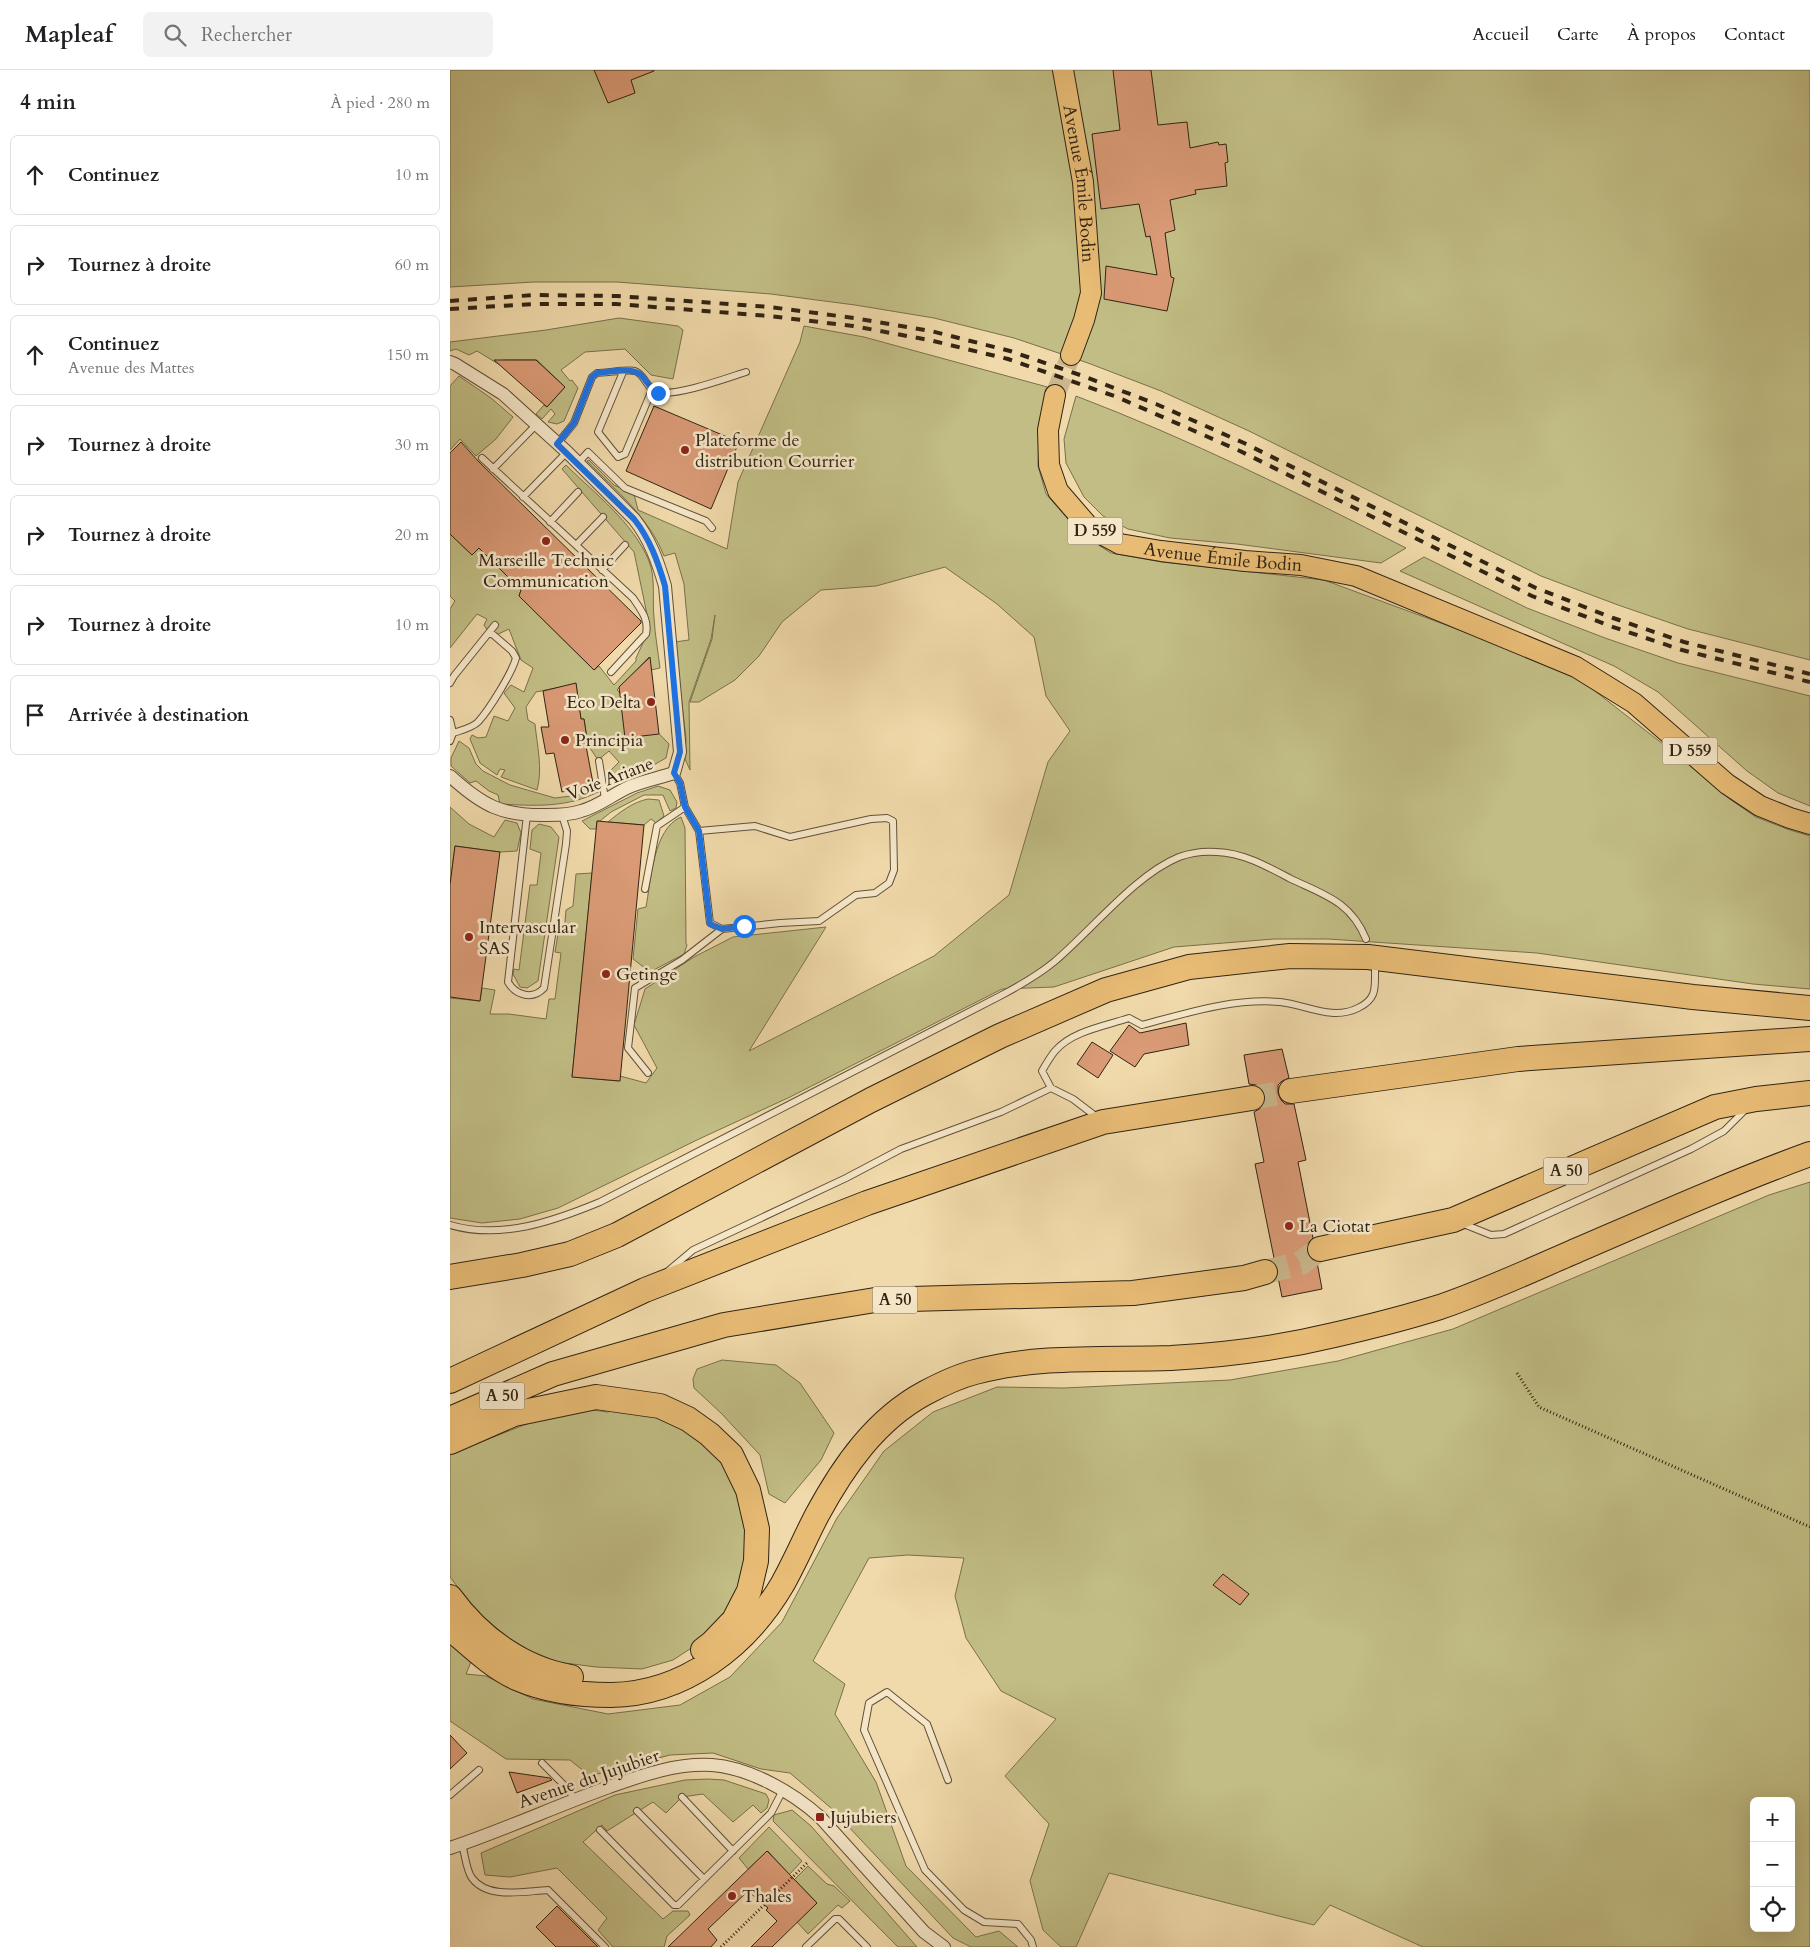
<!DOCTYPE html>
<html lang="fr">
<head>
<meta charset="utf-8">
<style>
  :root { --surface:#fff; --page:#f2f2f2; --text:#202124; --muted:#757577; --line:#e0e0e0 }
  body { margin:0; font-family:Cardo,serif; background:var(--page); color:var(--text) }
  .controls { position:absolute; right:15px; bottom:15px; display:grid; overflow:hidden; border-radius:8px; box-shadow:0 5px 20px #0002 }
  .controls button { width:45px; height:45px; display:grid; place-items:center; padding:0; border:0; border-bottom:1px solid var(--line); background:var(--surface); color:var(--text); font:25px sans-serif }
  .stop { position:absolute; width:15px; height:15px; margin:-11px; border:4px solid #1a73e8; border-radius:50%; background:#fff }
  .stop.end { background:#1a73e8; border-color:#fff; box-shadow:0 1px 5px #0008 }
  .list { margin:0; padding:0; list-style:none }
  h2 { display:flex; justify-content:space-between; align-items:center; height:65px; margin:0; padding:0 20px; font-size:21px }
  h2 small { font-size:16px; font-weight:400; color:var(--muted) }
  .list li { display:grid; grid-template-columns:32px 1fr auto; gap:15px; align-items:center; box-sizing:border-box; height:80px; margin:0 10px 10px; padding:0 10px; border:1px solid var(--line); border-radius:8px }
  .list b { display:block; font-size:19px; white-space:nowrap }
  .list p { margin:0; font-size:16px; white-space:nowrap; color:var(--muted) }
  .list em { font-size:16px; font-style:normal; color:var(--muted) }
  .icon { flex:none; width:28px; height:28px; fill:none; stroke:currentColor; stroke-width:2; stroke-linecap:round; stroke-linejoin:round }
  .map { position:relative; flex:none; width:1360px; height:1877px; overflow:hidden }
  header { display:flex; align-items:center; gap:30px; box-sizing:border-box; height:70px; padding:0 25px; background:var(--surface); border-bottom:1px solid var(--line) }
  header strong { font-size:24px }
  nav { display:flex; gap:28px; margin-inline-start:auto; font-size:18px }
  .search { width:350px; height:45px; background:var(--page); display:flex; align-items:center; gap:12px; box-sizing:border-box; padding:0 18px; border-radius:8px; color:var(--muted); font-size:19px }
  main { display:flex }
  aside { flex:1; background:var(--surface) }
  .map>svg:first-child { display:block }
</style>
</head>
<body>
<header>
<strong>Mapleaf</strong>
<div class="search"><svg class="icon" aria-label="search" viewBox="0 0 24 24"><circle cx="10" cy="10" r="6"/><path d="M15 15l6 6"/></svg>Rechercher</div>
<nav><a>Accueil</a><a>Carte</a><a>À propos</a><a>Contact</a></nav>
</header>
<main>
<aside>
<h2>4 min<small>À pied · 280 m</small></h2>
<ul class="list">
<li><svg class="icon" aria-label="ahead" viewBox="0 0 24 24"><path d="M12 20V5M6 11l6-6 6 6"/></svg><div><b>Continuez</b></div><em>10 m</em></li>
<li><svg class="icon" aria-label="right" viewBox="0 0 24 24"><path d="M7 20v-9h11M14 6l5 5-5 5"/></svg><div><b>Tournez à droite</b></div><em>60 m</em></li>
<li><svg class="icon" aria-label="ahead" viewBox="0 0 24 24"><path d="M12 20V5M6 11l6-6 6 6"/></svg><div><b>Continuez</b><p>Avenue des Mattes</p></div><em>150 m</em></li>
<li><svg class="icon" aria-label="right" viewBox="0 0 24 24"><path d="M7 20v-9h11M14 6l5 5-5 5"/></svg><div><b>Tournez à droite</b></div><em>30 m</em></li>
<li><svg class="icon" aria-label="right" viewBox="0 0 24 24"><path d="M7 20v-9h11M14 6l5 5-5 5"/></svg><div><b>Tournez à droite</b></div><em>20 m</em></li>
<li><svg class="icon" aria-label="right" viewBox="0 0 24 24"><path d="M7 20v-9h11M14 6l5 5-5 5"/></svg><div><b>Tournez à droite</b></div><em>10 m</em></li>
<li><svg class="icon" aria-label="arrive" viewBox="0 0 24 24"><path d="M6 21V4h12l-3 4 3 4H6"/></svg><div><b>Arrivée à destination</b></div></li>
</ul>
</aside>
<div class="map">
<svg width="1360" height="1877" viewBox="0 0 1360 1877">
  <rect width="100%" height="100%" fill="#f0d9aa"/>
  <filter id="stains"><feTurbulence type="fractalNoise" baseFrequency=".004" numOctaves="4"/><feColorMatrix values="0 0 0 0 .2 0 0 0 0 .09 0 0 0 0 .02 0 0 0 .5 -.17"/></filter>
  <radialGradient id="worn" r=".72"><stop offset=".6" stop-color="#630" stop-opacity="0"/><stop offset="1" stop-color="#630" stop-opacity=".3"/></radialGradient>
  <!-- green -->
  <path fill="#c1bd84" stroke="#79704c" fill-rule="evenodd" d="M0,0H1360V590L1238,559L1168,535L1091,506L799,361L711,321L638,293L564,268L484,248L405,235L321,224L167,212H84L0,217Z
    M169,248L228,256L233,260L223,309L201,305L175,279L135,282L111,300L120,311L122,310L128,318L114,351L107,354L98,352L105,344L101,339L92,349L86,344L94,335L97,337L115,317L87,290H53L50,295L27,281L19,285L6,279L0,281V272L96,260Z
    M354,256L414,267L601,318L589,358L588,396L596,424L631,464L661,483L712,492L874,510L1118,600L1227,685L1281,730L1306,747L1340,760L1360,766V919L1303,914L1087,883L878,869H824L724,877L604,917L552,919L340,1027L249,1069L108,1138L70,1149L32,1153L0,1148V928L30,931L32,918L45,920L40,944H59L96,949L99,929H105L111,883L105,882L108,864L114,865L116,840L123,836L126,804L142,803L122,1007L169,1011L170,1006L196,1013L207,998L184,955L195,919L244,887L283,867L376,857L299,981L484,886L559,825L598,692L620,661L596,626L584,567L547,534L495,497L426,516L371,520L332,552L309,586L285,610L249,632H240L262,569L265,545L261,569L239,632L240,700L235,689L236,669L225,572L239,570L234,514L225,483L214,486C199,447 165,420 137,391L139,390L164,415L184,424L188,440L277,479L288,412L350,272Z
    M9,306L41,328L63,347L46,369L26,386L10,369L0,380V316Z
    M626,326C739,369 848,423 956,478L931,493L787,474L720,468L678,459L653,446L634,427L616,393L614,369Z
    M116,395C145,424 183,452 199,491C206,509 202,530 204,548C205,565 208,581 210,598L201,600L199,587L167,620L219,674L216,688L193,701L169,711L160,701L169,692L159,681L148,690L138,675L134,649H131L126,614L86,622L76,637L78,650L85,654C87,675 93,699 87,720L51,707L55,700L50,699L47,705L30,693L20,669L22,665L28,668L36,667L44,646L58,651L65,638L54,623L61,615L74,622L83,598L71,590L59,559L42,567L34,555L37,549L27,544L0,578V539L5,531L0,526V464L22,485L29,478L71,520L69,526L144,600L149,596L164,615L186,591V588L197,564L199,554L184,482L112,399Z
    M974,487L1077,538L1155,568L1228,593L1360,626V736L1328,723L1297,701L1208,622L1164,596L950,501Z
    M9,671L19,678L26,694L33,701L60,715L105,728L128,725L148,709L150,721C118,738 85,736 50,734L48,725L39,721L26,711L20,713L1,696V688Z
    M208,716L220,720L227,732L226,738L220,741L213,725H194L161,742L150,751H147L146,759H140L132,751L187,723Z
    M198,729L209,730L214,746L206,753L201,749L194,755L158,752C170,742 183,732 198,729Z
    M0,737L19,754L44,767L55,750L67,753L71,763L67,781L50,782L5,776L0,815Z
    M231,747L235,758L236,873L237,875L234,884L200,902L183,889L188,839L196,837C201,811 203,759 231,747Z
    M89,754L101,757L109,767L88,911L77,918L70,917L63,904L64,899L69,900L80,815H87L91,783L80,779L82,760Z
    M1360,1112V1877H973L880,1835L864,1855L659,1803L626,1877H611L593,1860L580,1811L599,1754L555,1706L606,1649L551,1621L516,1568L505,1526L514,1488L458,1485L419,1488L363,1591L395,1614L385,1644L426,1712L456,1796L526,1867L549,1861L568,1877H521L503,1868L381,1738L340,1703L311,1699L263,1683L220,1685L140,1706L120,1690L56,1689L0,1651V1567L23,1587L16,1604L36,1606L83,1629L158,1644L230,1635L280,1607L332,1552L387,1448L434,1381L483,1342L547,1317L614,1318L780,1310L888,1291L1003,1259L1319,1125ZM1304,1731H1341V1858H1304Z
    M272,1290L326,1295L350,1313L384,1363L371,1390L335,1433L319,1424L310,1385L271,1343L244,1318L243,1309L247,1299Z
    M130,1338L157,1342L176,1338L230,1355L276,1394L298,1456L301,1490L282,1541L243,1577L223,1590L192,1599L146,1597L107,1592L79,1580L56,1566L27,1542L0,1507V1384L102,1344Z
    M258,1709L274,1710L316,1724L319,1730L317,1738L311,1743L303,1735L283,1752L253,1724L232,1727L216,1743L203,1732L157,1761L152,1755L133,1772L213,1849L223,1841H238L240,1845L217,1866L214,1877H163L148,1860L157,1848L107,1798L60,1807L35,1805L31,1783L165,1725L235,1710Z
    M342,1740L361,1756L467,1877H448L323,1751L324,1745Z
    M319,1757L352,1791L337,1807V1802L318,1781L298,1799L289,1788Z
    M358,1796L377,1814L384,1816L400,1831L392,1838L388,1835L358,1864L347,1852L367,1833L346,1811L342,1812Z"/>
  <!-- building -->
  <path fill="#d99a75" stroke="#312413" d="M144,0H204V1L181,10L185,23L158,33Z
    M663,0H701L708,55L737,52L740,78L768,72L769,75L776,74L778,92L775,93L777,116L745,120L746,124L720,130L725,160L715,163L721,207L724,208L717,241L654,229L656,196L707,205L700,166L696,167L689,134L651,139L642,64L670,60Z
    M44,290H86L115,317L97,337Z
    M204,336L289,372L261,439L176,401Z
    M11,372L29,392L191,551V553L144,600L69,526L71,520L29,478L22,485L0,464V383Z
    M200,587L209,664L175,668L169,617Z
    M126,613L131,649H134L138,675L136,676L143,713L129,718L112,722L104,683L96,684L91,657H99L93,621Z
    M147,751L194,755L170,1011L122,1007Z
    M5,776L50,782L30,931L0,927V815Z
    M736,953L739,975L694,984L685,997L660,981L679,955L690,963Z
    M642,972L663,985L648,1008L627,994Z
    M832,979L839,1008L832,1011L828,1015V1023L831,1030L835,1034H844L856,1090L848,1092L863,1168L857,1174V1181L860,1189L867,1192L872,1219L832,1227L828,1207V1199L825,1193L805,1094L814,1092L804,1042L811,1038L815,1032L816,1026L812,1019L806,1015L799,1014L794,985Z
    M773,1504L799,1524L790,1535L763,1515Z
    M0,1665L17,1683L0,1699Z
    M59,1702L100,1708L102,1710L67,1723Z
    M317,1781L367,1833L322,1877H301L327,1851L316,1840L318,1838L298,1821L258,1859L267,1870L261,1877H218Z
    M107,1836L148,1877H106L86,1857Z"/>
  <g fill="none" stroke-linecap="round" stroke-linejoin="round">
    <!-- primary-tunnel -->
    <path stroke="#cab58c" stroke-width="20" stroke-dasharray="20 10" stroke-linecap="butt" d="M605,325L621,285"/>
    <!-- highway-tunnel -->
    <path stroke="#cab58c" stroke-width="24" stroke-dasharray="24 12" stroke-linecap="butt" d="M802,1028L841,1021
      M815,1202L851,1193L870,1179"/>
    <!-- lane casing -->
    <g stroke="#615139" stroke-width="8">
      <path id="lane" d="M173,302L148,362L168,387L175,384L202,320
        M107,374L124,353L142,307L147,303C156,303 177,299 185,301C195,304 197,320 207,322C225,327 277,308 296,302
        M32,388L183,528C191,540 199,549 196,564L161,602
        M128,393L138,382L175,418L256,451L262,458
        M43,399L86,355
        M73,427L117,382
        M100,452L128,422
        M126,475L153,447
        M152,500L175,475
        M0,613L4,606L45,555
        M0,650L3,663L0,671
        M3,663C12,660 22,658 28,652C39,640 62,603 66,588L62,581L40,562
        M149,691L155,729
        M224,703L230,713L235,737L249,761L260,853L272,859L330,853L369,851L406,825L425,823L439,813L444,800L443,751L437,748L421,749L340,767L305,756L249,761
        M77,745L58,912C66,926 83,930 94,918L116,774L117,761L112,745
        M195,819L207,756L235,737
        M198,1003L178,978L185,918L232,890L272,859
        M601,1018L592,1001C596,994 600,987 605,981C622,961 655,956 679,948L692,955C737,943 783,928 830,932C857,935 882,951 908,938C927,929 925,918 925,900
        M1011,1153L1041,1165L1054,1164L1241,1079L1274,1061L1296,1039
        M0,1155C51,1170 104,1151 150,1132L550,926C569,916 588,905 604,892C642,860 685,805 729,787C740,783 755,781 767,782C794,783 818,797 841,809C875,825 901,832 916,869
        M218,1201L243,1180L396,1108L451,1079L551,1042L601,1018L623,1029L648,1048
        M92,1693L118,1719L125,1730
        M498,1710L477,1654L437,1622L419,1633L414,1660L475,1800L514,1840L534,1852L568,1854L581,1870L583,1877
        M0,1725L29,1700
        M232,1727L283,1781
        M187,1741L254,1809
        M150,1760L224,1835H228L314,1750L321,1743L333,1720
        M12,1774C15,1784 16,1800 22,1808C38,1830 75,1821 98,1820L155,1877
        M356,1877L385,1849H389L417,1877"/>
    </g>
    <!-- street casing -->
    <g stroke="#615139" stroke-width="14">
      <path id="street" d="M0,292L5,294L53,324L117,382L184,449C200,469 208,492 215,516L230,682L224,703C209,708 193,711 179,717C163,724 148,737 131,741C120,745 108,745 97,745C52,746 33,736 0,706
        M0,1778C54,1760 106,1736 159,1717C193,1705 226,1693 262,1695C300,1698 342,1722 370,1747L474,1862L494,1877"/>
    </g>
    <!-- primary casing -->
    <g stroke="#312413" stroke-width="22">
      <g id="primary">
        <path id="s1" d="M613,0L633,112L641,223L634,250L621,285"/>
        <path id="s2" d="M605,325L598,360L599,395L608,421L640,458L670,474L711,481L795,491L851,495L906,506L1126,597L1184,633L1277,714L1310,736L1340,748L1360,754"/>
      </g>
    </g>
    <!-- highway casing -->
    <g stroke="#312413" stroke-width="26">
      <path id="highway" d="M841,1021L1068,989L1360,969
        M870,1179L1003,1150L1265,1037L1306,1029L1360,1023
        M0,1207L72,1195L120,1184L167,1165L421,1030L550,966L656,920L739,897L840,886L918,887L1243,927L1360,938
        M0,1311L195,1220L417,1133L653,1052L802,1028
        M0,1349L103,1304L274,1255L425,1230L683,1223L794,1208L815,1202
        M0,1372L64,1344L146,1327L210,1336L238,1349L259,1364L281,1385L298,1420L307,1459L306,1491L299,1521L284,1550L262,1573L253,1580
        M0,1527C29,1567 72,1599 121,1607
        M0,1558C21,1576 43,1598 69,1609C97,1621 131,1625 161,1625C234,1624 296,1576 332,1515C345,1492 355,1468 367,1445C393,1397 425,1350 475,1323C490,1315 509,1306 525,1302C589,1285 655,1290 721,1288C775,1285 830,1278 884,1265C919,1257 955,1248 990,1237C1034,1222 1077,1202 1121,1183C1200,1149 1278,1114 1360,1084"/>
    </g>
    <!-- path -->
    <path stroke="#312413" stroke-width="3" stroke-dasharray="1 2.5" stroke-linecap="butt" d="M1067,1303L1089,1337L1360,1457
      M271,1877L358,1792"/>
    <!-- lane -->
    <use href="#lane" stroke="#f5e6c8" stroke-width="6"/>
    <!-- street -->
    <use href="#street" stroke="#f5e6c8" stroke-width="12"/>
    <!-- primary -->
    <use href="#primary" stroke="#e8bc75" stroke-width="20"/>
    <!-- highway -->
    <use href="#highway" stroke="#e8bc75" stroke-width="24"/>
    <!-- rail -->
    <path stroke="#312413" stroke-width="4" stroke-dasharray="9 9" stroke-linecap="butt" d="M0,231L84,225L167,226L320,237L404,248L481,261L560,281L633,306L706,334L794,373L1086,518L1163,548L1234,572L1360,604
      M0,239L84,234H166L319,246L403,256L479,270L558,289L667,327L790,381L1082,526L1160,556L1232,580L1360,612"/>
  </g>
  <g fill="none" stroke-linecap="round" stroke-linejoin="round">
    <!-- route -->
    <path stroke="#1a73e8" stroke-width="6" d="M208,323C200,319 197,311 191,305C182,297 158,302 147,303L142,307L124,353L107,374L184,449C200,469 208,492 215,516L230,682L224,703L230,713L235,737L249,761L260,854L272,859L294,856"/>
  </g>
  <!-- markers -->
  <g fill="#8f2418" stroke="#f5e6c8" stroke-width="2">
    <circle cx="235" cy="380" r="5"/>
    <circle cx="96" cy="471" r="5"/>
    <circle cx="201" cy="632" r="5"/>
    <circle cx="115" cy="670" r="5"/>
    <circle cx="19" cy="867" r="5"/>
    <circle cx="156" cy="904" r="5"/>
    <circle cx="839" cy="1156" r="5"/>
    <rect x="365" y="1742" width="10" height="10" rx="2.5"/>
    <circle cx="282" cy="1826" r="5"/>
  </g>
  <g text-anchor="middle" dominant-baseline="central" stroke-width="5" stroke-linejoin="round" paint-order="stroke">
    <!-- shield labels -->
    <g fill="#f5e6c8" stroke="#6c5e49" stroke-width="1">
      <rect x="617.5" y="447.5" width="55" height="27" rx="4"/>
      <rect x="1212.5" y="667.5" width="55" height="27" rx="4"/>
      <rect x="1093.5" y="1087.5" width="45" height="27" rx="4"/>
      <rect x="422.5" y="1216.5" width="45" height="27" rx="4"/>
      <rect x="29.5" y="1312.5" width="45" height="27" rx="4"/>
    </g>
    <g font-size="16" font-weight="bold" fill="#312413">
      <text x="645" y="461">D 559</text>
      <text x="1240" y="681">D 559</text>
      <text x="1116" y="1101">A 50</text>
      <text x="445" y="1230">A 50</text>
      <text x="52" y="1326">A 50</text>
    </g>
    <!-- street labels -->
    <g font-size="18" fill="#312413" stroke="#f5e6c8">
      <text stroke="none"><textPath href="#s1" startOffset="115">Avenue Émile Bodin</textPath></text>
      <text stroke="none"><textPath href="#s2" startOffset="285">Avenue Émile Bodin</textPath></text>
      <text transform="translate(160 709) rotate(-21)">Voie Ariane</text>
      <text transform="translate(139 1709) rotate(-19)">Avenue du Jujubier</text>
    </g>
    <!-- poi labels -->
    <g font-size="18" fill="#312413" stroke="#f5e6c8" text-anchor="start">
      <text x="245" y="370">Plateforme de<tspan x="245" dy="21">distribution Courrier</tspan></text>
      <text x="96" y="490" text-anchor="middle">Marseille Technic<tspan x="96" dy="21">Communication</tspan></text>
      <text x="191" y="632" text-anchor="end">Eco Delta</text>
      <text x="125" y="670">Principia</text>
      <text x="29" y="857">Intervascular<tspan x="29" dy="21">SAS</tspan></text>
      <text x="166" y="904">Getinge</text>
      <text x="849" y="1156">La Ciotat</text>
      <text x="380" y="1747">Jujubiers</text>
      <text x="292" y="1826">Thales</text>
    </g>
  </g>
  <rect width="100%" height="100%" filter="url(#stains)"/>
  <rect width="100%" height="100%" fill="url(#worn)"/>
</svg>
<div class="controls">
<button>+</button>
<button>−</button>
<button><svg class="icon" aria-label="locate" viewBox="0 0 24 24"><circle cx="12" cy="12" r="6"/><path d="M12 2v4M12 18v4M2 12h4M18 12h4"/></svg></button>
</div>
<div class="stop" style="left:294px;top:856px"></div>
<div class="stop end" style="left:208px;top:323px"></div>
</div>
</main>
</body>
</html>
